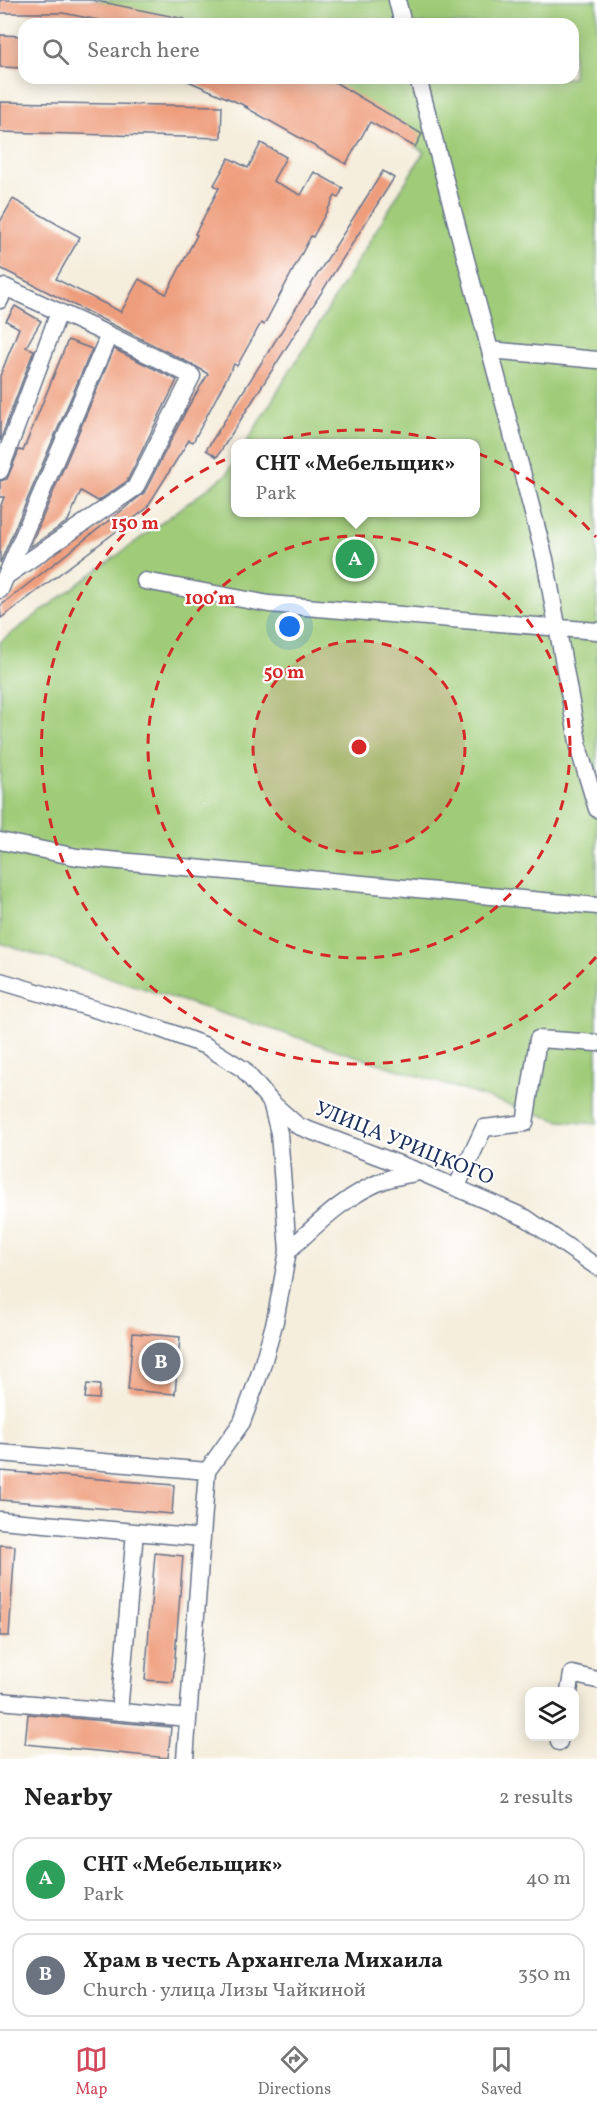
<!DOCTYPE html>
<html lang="en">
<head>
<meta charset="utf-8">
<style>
  :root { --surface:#fff; --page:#f2f2f2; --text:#222; --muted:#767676; --line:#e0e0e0; --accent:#d1495b }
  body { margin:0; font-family:Vollkorn,serif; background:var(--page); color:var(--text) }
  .controls { position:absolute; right:18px; bottom:18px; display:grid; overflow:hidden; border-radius:12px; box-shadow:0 3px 15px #0003 }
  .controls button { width:54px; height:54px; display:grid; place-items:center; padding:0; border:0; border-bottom:2px solid var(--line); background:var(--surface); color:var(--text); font:30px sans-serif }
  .you { position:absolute; left:290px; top:627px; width:21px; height:21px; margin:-15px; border:4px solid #fff; border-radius:50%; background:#1a73e8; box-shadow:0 0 0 9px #1a73e833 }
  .badge { display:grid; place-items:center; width:39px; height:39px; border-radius:50%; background:var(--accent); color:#fff; font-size:20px; font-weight:700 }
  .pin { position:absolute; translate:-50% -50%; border:3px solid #fff; box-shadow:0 2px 6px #0006 }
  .popup { position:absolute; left:231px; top:439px; width:249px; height:78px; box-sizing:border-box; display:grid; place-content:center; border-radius:12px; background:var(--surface); filter:drop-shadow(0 2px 4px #0005); font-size:20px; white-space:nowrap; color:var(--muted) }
  .popup b { font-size:22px; color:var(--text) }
  .popup::after { content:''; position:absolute; left:50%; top:100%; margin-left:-12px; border:12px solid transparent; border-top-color:var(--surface) }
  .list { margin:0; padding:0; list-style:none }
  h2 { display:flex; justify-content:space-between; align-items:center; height:78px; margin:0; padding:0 24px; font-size:26px }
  h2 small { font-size:20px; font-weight:400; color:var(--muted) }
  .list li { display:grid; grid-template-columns:39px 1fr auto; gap:18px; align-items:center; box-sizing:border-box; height:84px; margin:0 12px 12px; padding:0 12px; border:2px solid var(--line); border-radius:18px }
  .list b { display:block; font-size:22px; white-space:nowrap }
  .list p { margin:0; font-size:20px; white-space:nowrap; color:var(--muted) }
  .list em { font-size:20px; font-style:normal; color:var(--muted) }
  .icon { flex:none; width:33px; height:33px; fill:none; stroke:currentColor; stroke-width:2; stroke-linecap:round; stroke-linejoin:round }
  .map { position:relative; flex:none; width:597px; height:1759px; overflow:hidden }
  .search { position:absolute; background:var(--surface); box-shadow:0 3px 15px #0003; left:18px; right:18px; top:18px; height:66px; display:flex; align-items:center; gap:15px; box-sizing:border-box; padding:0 21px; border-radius:18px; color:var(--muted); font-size:22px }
  .sheet { height:270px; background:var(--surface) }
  nav { display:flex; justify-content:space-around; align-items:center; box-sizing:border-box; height:84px; border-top:2px solid var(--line); background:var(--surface); font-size:16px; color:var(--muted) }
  nav a { display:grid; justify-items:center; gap:3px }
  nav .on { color:var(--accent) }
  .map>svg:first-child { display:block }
</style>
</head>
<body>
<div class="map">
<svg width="597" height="1759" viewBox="0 0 597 1759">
  <rect width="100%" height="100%" fill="#fff"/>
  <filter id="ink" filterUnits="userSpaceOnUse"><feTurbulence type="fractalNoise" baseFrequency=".0167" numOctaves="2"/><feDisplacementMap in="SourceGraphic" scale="12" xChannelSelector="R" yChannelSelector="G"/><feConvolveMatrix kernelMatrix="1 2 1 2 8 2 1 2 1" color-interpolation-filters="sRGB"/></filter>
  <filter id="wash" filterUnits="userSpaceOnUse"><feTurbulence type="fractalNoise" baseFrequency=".008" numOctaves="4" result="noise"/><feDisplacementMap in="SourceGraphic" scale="24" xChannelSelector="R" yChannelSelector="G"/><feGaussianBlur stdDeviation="1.35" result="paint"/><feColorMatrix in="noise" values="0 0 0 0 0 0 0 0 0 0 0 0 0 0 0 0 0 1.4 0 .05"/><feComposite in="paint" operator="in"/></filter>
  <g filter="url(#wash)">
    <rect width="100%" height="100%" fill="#f5eedd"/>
    <!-- green -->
    <path fill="#a0cc79" stroke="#5e7e6c" stroke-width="1.5" d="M61,0H597V1124L560,1121L0,943V642L226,475L235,461V512H475V444L246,443L424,152L308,78H573V24H178Z"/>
    <g id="blocks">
      <!-- building -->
      <path fill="#ee9d7c" d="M0,0H92L185,19V24H118L63,13H0Z
        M0,35L24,36V68L0,67Z
        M181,78H328L422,134L415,147L370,122L346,164L245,107H248Z
        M0,102L222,106L221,138L0,132Z
        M261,143L286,157L273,181L301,195L314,172L343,188L338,198L335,196L313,237L311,236L264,325L261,323L237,366L234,364L193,442L189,440L146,509L1,618L0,606L144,493L188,407L208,374L197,367L0,268V222L13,199L80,237L56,279L121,312L139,279L166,294L197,235L195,234L219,188L214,185L229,158L248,168Z
        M383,171L394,178L217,457L206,450Z
        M15,306L41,321L26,347L34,350L0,441V376L19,328L6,321Z
        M68,340L92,349L0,563V508L4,497H0V481L7,479L19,450L23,451Z
        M114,349L177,380L127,481L98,501L81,491L68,521L30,547Z
        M133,1333L180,1337L175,1394L128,1390Z
        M87,1384L100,1385L99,1399L85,1398Z
        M0,1471L174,1485L172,1514L0,1500Z
        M0,1545L15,1546L9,1636H0Z
        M155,1553L183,1556L173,1682L145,1680Z
        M28,1714L171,1727L168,1758L25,1744Z"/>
    </g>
  </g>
  <g filter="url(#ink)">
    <use href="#blocks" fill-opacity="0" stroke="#67728a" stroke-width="1.5"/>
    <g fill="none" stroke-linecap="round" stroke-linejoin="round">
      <!-- minor casing -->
      <g stroke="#67728a" stroke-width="19">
        <path id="minor" d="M397,0L403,24
          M418,78L545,559L580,753L597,809
          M0,300L5,287L109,335L192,376L135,488L5,577
          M490,350L597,360
          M0,471L59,312
          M145,581L269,604L597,631
          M0,590L109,335
          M0,841L77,857L597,906
          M0,981L158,1028L206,1046L243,1069L271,1102L298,1126L420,1172L526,1218L597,1267
          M456,1188L484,1128L525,1123L538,1039L597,1043
          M288,1251C318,1223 349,1192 388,1179C398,1176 410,1174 420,1172
          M0,1453L207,1471
          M0,1520L202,1538
          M569,1692L572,1674L597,1680
          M0,1701L188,1718
          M119,1712L135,1532
          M559,1742L560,1736
          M185,1759L207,1471L242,1422L261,1370L275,1321L288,1251L279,1133L271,1102"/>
      </g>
      <!-- minor -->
      <use href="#minor" stroke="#fff" stroke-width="16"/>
    </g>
  </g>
  <!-- distance rings -->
  <circle cx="359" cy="747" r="106" fill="#d62828" fill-opacity=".12"/>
  <g fill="none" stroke="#d62828" stroke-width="3" stroke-dasharray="10 8">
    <circle cx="359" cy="747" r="106"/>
    <circle cx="359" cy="747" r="211"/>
    <path d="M596 957A317 317 0 1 1 596 537"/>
  </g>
  <g text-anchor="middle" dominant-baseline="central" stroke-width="4.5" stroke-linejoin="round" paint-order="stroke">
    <!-- street labels -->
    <g font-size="21" fill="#1b2f5e" stroke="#fff">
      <text transform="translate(404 1144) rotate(22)">УЛИЦА УРИЦКОГО</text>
    </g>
  </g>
  <circle cx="359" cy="747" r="9" fill="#d62828" stroke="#fff" stroke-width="3"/>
  <g font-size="18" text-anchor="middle" font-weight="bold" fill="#d62828" stroke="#fff" stroke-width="4.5" stroke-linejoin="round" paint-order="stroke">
    <text x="135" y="529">150 m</text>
    <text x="210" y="604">100 m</text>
    <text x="284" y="678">50 m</text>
  </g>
</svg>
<div class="controls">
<button><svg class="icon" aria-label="layers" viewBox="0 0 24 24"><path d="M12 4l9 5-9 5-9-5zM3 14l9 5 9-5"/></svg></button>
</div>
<div class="you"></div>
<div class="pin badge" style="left:355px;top:559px;background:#2e9e5b">A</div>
<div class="popup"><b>СНТ «Мебельщик»</b>Park</div>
<div class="pin badge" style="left:161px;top:1362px;background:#6b7280">B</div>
<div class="search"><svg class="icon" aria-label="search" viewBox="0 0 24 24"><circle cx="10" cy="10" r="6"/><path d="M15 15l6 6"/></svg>Search here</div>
</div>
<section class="sheet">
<h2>Nearby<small>2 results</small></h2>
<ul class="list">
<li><span class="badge" style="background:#2e9e5b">A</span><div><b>СНТ «Мебельщик»</b><p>Park</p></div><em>40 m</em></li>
<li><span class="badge" style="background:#6b7280">B</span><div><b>Храм в честь Архангела Михаила</b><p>Church · улица Лизы Чайкиной</p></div><em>350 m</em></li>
</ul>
</section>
<nav>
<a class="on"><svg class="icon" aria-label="map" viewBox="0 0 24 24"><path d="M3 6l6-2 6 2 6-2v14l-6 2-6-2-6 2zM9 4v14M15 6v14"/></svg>Map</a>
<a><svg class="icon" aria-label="directions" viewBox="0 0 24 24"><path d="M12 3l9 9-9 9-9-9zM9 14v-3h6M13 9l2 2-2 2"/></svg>Directions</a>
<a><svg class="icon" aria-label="saved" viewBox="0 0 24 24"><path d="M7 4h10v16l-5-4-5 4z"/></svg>Saved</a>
</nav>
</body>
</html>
